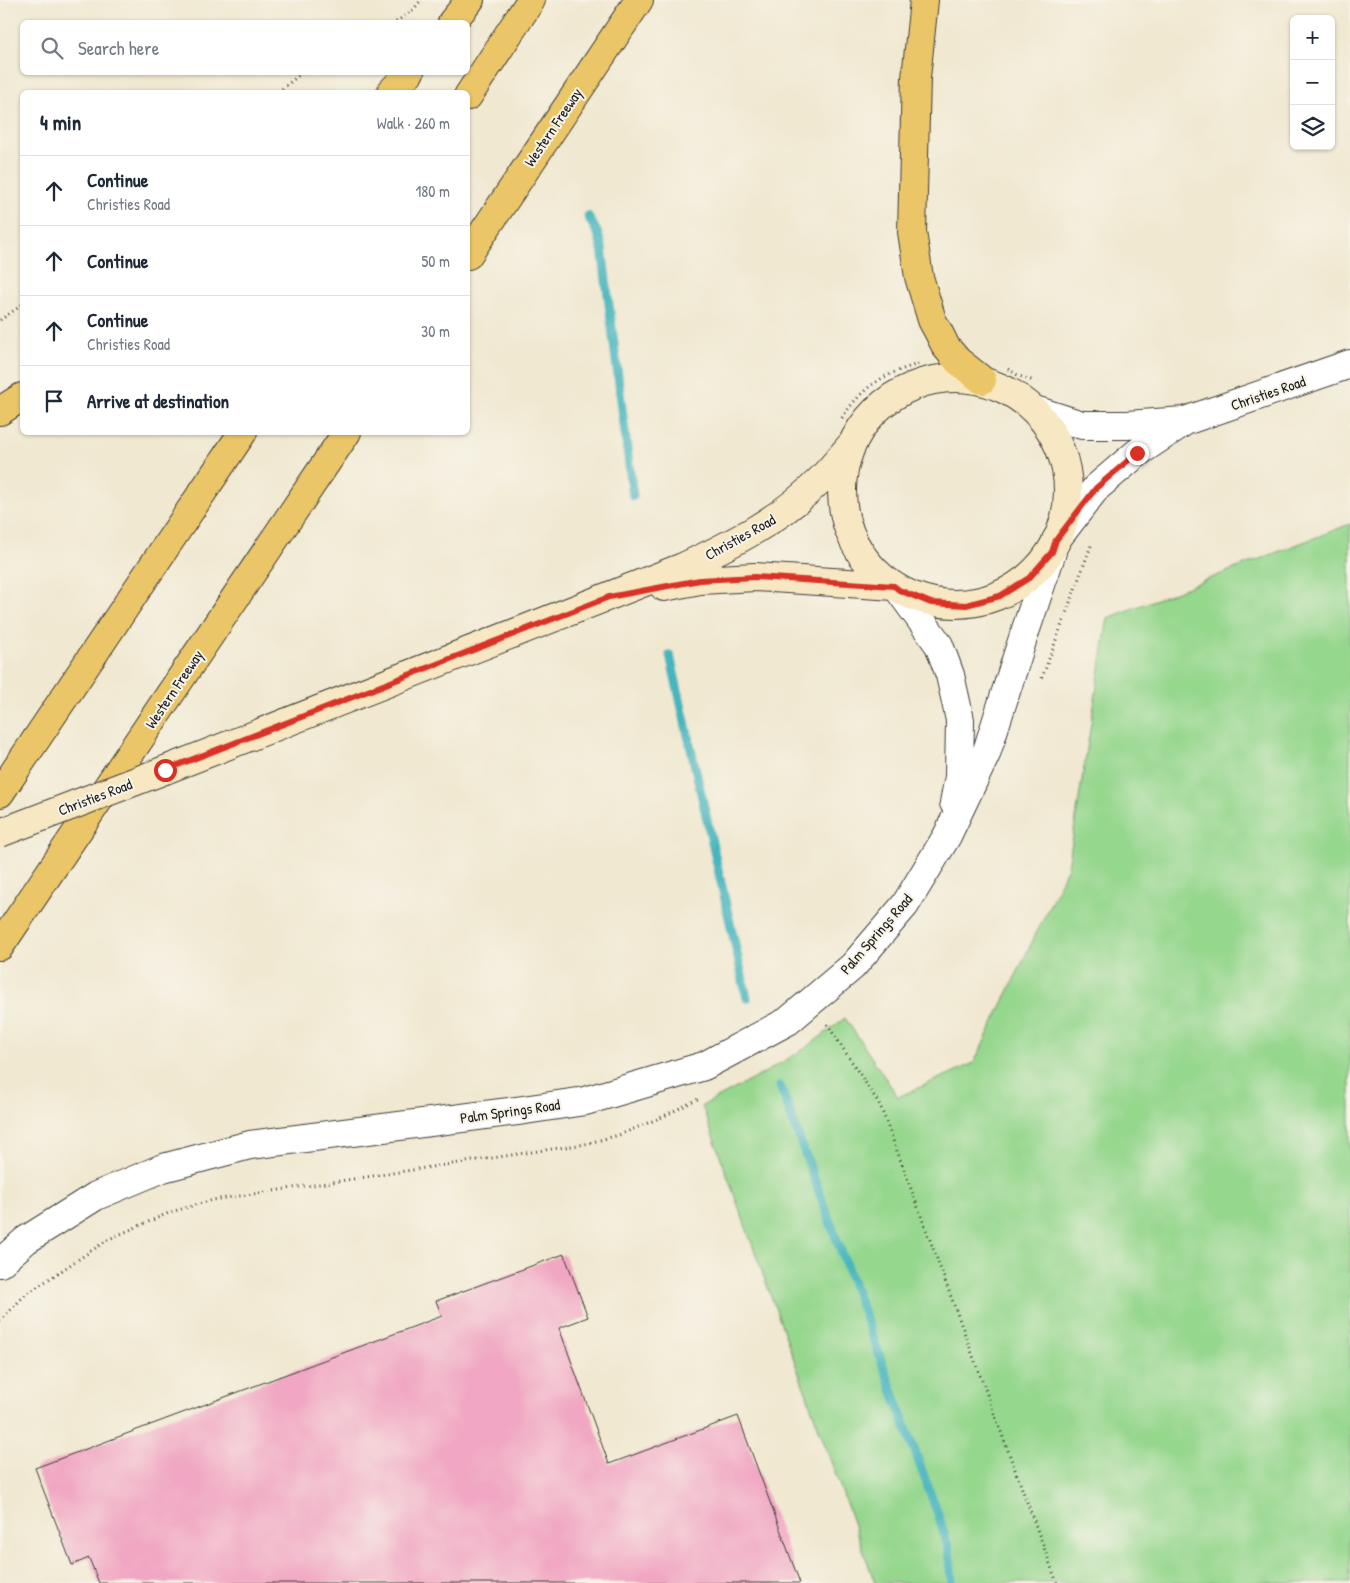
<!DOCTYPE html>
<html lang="en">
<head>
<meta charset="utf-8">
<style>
  :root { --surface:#fff; --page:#f2f2f3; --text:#1f2937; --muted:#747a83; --line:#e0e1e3 }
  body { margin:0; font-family:"Patrick Hand",sans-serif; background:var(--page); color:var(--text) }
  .controls { position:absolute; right:15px; top:15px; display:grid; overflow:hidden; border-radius:8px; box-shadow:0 1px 4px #0004 }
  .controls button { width:45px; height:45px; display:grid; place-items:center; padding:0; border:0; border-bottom:1px solid var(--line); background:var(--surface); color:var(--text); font:25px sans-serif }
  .stop { position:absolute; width:15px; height:15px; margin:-11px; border:4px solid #d93025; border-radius:50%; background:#fff }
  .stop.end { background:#d93025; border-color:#fff; box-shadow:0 1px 5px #0008 }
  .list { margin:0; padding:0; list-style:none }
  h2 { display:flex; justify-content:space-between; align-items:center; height:65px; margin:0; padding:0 20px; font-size:21px }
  h2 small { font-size:16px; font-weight:400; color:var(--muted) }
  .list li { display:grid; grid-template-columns:32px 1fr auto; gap:15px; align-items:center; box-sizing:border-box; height:70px; padding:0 20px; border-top:1px solid var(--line) }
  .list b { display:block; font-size:19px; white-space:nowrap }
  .list p { margin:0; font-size:16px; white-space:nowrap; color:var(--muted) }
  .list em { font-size:16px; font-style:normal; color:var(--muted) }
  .icon { flex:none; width:28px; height:28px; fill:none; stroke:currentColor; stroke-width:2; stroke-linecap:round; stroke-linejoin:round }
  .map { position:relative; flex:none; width:1350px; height:1583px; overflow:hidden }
  .search { position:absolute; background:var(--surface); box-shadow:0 1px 4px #0004; left:20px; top:20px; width:450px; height:55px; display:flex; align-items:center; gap:12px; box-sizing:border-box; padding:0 18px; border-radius:8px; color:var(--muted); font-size:19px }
  .panel { position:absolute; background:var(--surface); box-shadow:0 1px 4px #0004; left:20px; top:90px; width:450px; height:345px; border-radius:8px }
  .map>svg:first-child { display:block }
</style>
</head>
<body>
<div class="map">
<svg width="1350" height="1583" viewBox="0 0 1350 1583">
  <rect width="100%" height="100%" fill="#f7f3e8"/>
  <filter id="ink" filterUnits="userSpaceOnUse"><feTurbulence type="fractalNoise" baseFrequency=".02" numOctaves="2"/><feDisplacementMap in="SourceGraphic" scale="10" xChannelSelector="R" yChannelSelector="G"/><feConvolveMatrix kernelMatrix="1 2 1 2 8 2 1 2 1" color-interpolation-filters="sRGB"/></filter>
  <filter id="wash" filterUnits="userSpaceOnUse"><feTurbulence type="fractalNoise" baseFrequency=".0096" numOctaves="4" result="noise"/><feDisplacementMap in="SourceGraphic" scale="20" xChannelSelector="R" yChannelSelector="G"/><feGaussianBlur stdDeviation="1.12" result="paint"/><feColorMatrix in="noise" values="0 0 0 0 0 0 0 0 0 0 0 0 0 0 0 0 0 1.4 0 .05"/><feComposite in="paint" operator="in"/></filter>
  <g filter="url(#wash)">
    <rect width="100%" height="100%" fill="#f0e8d0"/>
    <!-- green -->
    <path fill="#96d78e" stroke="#597a55" d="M1350,524V1583H875L702,1106L759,1076L806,1048L845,1018L898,1097L974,1063L1068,867L1108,618Z"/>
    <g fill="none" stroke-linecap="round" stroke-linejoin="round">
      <!-- stream -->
      <path stroke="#46b5be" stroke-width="9" d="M588,216L598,234L602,248L633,496
        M670,655L747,998
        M780,1086L938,1514L949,1550L952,1583"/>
    </g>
    <g id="blocks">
      <!-- building -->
      <path fill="#f1a7c3" d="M564,1254L588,1317L559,1328L609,1464L738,1416L800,1583H99L89,1558L72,1565L35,1468L442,1316L436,1301Z"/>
    </g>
  </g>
  <g filter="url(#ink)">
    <use href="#blocks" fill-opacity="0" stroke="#3c3b37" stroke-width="1"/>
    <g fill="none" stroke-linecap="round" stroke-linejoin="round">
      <!-- minor casing -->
      <g stroke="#3c3b37" stroke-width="30">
        <path id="minor" d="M1035,410L1082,425H1127L1184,421
          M1056,540L1096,488L1137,453L1185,421L1350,364
          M899,590L939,645L950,675L960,720L959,777L954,803
          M0,1263L26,1240L96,1196L163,1168L250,1145L517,1111L585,1101L704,1066L788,1021L853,966L905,905L947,836L986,754L1023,638L1052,552"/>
      </g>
      <!-- secondary casing -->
      <g stroke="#3c3b37" stroke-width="30">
        <path id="secondary" d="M842 491a113 113 0 1 1 226 0a113 113 0 1 1-226 0Z
          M664,587L700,580L755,577L894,586
          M165,770L683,567C732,544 780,520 819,481C830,470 840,458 850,446"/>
      </g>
      <!-- motorway casing -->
      <g stroke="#3c3b37" stroke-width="30">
        <path id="motorway" d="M924,0L916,78L912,232L919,277L932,320L938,331L946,347L958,361L982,380
          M452,22L470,0
          M391,92L410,72
          M468,96L531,0
          M468,255L639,0
          M0,411L22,397
          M0,793L243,432
          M0,946L347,432"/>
      </g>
      <!-- path -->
      <path stroke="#3c3b37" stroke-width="3" stroke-dasharray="1 4" stroke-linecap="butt" d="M396,22L414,9L421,0
        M278,92L303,72
        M0,320L22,305
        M1008,369L1019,376L1034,381
        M842,418C864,385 883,374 922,363
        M1042,678L1092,543
        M827,1024L880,1105L1057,1583
        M0,1321L25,1295L109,1239L171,1212L213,1200L585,1144L619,1135L662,1117L698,1099"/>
      <!-- minor -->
      <use href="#minor" stroke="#fff" stroke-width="28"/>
      <!-- secondary -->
      <use href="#secondary" stroke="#f7e8c3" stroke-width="28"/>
      <!-- motorway -->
      <use href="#motorway" stroke="#ebc669" stroke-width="28"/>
      <!-- secondary-bridge casing -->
      <g stroke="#3c3b37" stroke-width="30" stroke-linecap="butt">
        <path id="secondary-bridge" d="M0,833L165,770"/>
      </g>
      <!-- secondary-bridge -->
      <use href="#secondary-bridge" stroke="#f7e8c3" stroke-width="28"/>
    </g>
  </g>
  <g fill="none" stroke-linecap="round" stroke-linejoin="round" filter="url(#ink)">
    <!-- route -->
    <path stroke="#d93025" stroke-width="6" d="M165,770L609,597L700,580L755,577L894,586L899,590L931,603L966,605L1000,596L1029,578L1052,552L1056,540L1096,488L1137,453"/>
  </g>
  <g text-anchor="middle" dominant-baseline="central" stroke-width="4" stroke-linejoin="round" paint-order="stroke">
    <!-- street labels -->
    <g font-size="15" fill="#1c1c1c" stroke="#f7f3e8">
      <text transform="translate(553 127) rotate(-56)">Western Freeway</text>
      <text transform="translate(1268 393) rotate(-19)">Christies Road</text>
      <text transform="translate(740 537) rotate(-29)">Christies Road</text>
      <text transform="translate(174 689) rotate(-56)">Western Freeway</text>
      <text transform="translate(95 797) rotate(-21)">Christies Road</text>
      <text transform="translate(876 934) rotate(-49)">Palm Springs Road</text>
      <text transform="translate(510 1111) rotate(-8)">Palm Springs Road</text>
    </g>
  </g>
</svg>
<div class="controls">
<button>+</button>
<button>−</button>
<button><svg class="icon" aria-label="layers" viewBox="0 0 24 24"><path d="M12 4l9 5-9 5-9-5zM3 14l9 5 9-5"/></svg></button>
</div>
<div class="stop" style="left:165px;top:770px"></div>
<div class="stop end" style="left:1137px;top:453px"></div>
<div class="search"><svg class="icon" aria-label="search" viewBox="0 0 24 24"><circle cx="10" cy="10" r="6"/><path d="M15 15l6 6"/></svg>Search here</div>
<section class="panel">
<h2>4 min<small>Walk · 260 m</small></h2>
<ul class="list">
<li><svg class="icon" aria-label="ahead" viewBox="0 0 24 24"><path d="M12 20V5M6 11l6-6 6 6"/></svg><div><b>Continue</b><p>Christies Road</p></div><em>180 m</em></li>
<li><svg class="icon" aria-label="ahead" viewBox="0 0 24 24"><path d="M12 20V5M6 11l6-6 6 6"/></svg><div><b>Continue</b></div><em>50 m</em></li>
<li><svg class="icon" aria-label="ahead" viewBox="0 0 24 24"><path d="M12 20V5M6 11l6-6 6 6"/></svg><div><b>Continue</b><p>Christies Road</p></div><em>30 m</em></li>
<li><svg class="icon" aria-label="arrive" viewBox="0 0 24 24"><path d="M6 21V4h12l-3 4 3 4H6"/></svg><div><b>Arrive at destination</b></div></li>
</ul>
</section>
</div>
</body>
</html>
